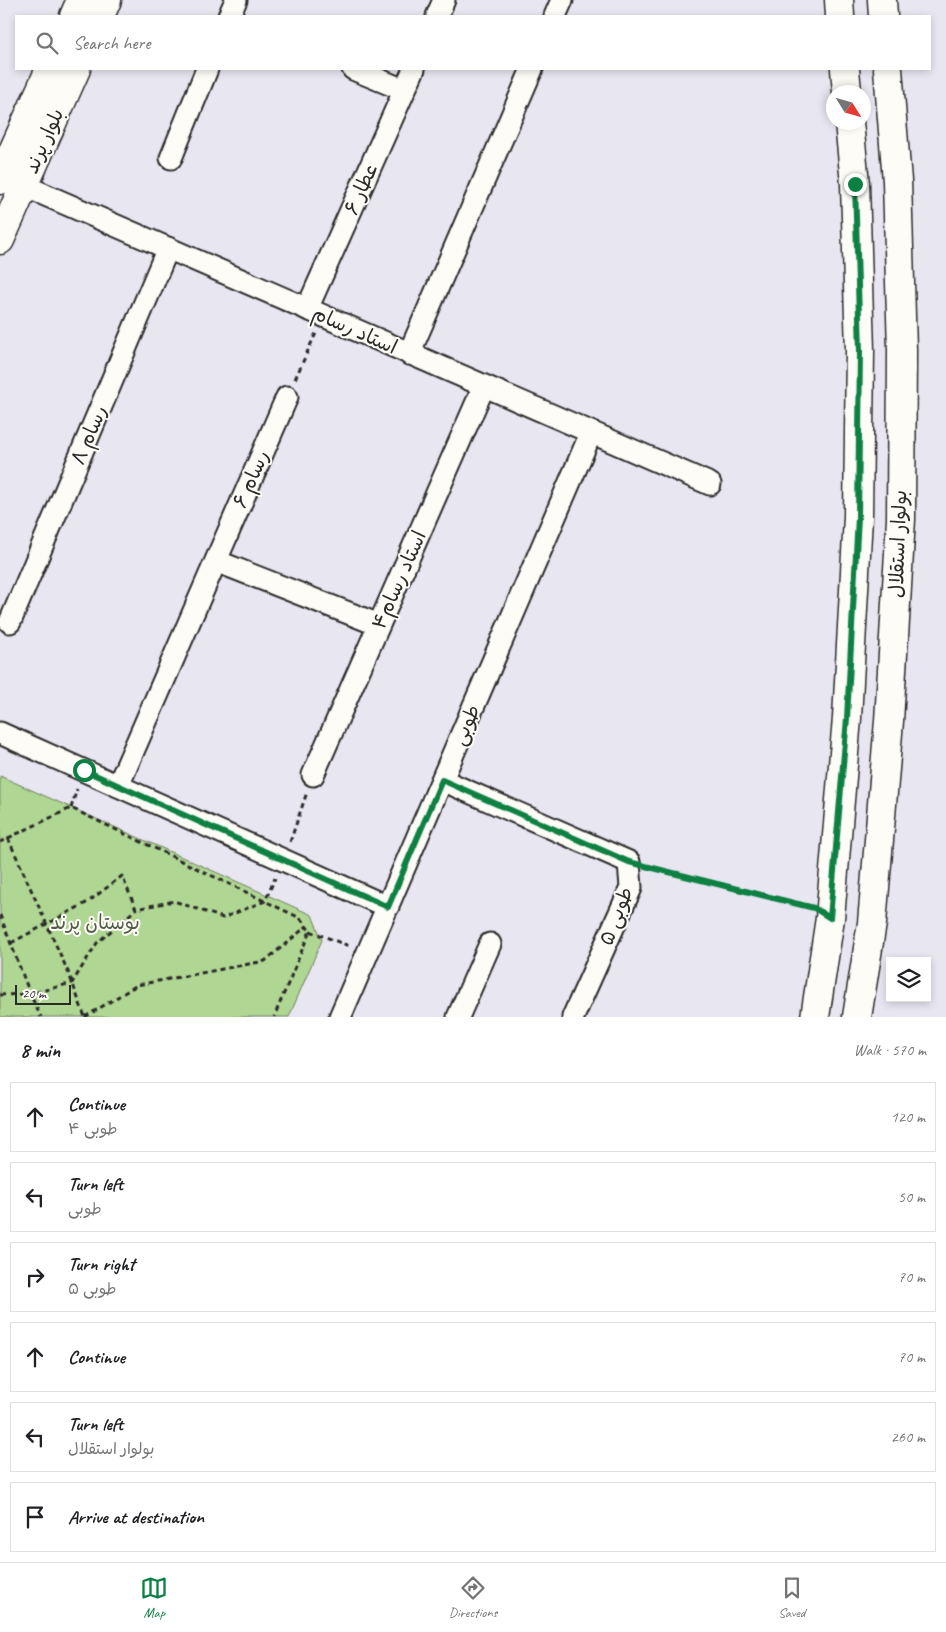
<!DOCTYPE html>
<html lang="en">
<head>
<meta charset="utf-8">
<style>
  :root { --surface:#fff; --page:#f2f2f2; --text:#202124; --muted:#757577; --line:#e0e0e0; --accent:#0b8043 }
  body { margin:0; font-family:Caveat,"Playpen Sans Arabic",sans-serif; background:var(--page); color:var(--text) }
  .controls { position:absolute; right:15px; bottom:15px; display:grid; overflow:hidden; border-radius:0px; box-shadow:0 2px 8px #0003 }
  .controls button { width:45px; height:45px; display:grid; place-items:center; padding:0; border:0; border-bottom:1px solid var(--line); background:var(--surface); color:var(--text); font:25px sans-serif }
  .compass { position:absolute; left:826px; top:85px; width:45px; height:45px; border-radius:50%; background:var(--surface); box-shadow:0 2px 8px #0003; rotate:127deg }
  .scale { position:absolute; left:15px; bottom:12px; width:56px; box-sizing:border-box; padding-left:5px; border:2px solid #2b2b2b; border-top:0; font-size:14px; line-height:18px; white-space:nowrap; color:#2b2b2b; -webkit-text-stroke:4px #fdfcf7; paint-order:stroke }
  .stop { position:absolute; width:15px; height:15px; margin:-11px; border:4px solid #0b8043; border-radius:50%; background:#fff }
  .stop.end { background:#0b8043; border-color:#fff; box-shadow:0 1px 5px #0008 }
  .list { margin:0; padding:0; list-style:none }
  h2 { display:flex; justify-content:space-between; align-items:center; height:65px; margin:0; padding:0 20px; font-size:21px }
  h2 small { font-size:16px; font-weight:400; color:var(--muted) }
  .list li { display:grid; grid-template-columns:32px 1fr auto; gap:15px; align-items:center; box-sizing:border-box; height:70px; margin:0 10px 10px; padding:0 10px; border:1px solid var(--line); border-radius:0px }
  .list b { display:block; font-size:19px; white-space:nowrap }
  .list p { margin:0; font-size:16px; white-space:nowrap; color:var(--muted) }
  .list em { font-size:16px; font-style:normal; color:var(--muted) }
  .icon { flex:none; width:28px; height:28px; fill:none; stroke:currentColor; stroke-width:2; stroke-linecap:round; stroke-linejoin:round }
  .map { position:relative; flex:none; width:946px; height:1017px; overflow:hidden }
  .search { position:absolute; background:var(--surface); box-shadow:0 2px 8px #0003; left:15px; right:15px; top:15px; height:55px; display:flex; align-items:center; gap:12px; box-sizing:border-box; padding:0 18px; border-radius:0px; color:var(--muted); font-size:19px }
  .sheet { height:545px; background:var(--surface) }
  nav { display:flex; justify-content:space-around; align-items:center; box-sizing:border-box; height:70px; border-top:1px solid var(--line); background:var(--surface); font-size:14px; color:var(--muted) }
  nav a { display:grid; justify-items:center; gap:2px }
  nav .on { color:var(--accent) }
  .map>svg:first-child { display:block }
</style>
</head>
<body>
<div class="map">
<svg width="946" height="1017" viewBox="0 0 946 1017">
  <rect width="100%" height="100%" fill="#e8e6f1"/>
  <filter id="ink" filterUnits="userSpaceOnUse"><feTurbulence type="fractalNoise" baseFrequency=".02" numOctaves="2"/><feDisplacementMap in="SourceGraphic" scale="10" xChannelSelector="R" yChannelSelector="G"/><feConvolveMatrix kernelMatrix="1 2 1 2 8 2 1 2 1" color-interpolation-filters="sRGB"/></filter>
  <g filter="url(#ink)">
    <!-- green -->
    <path fill="#afd692" stroke="#6d805e" d="M0,776L312,915L322,940L289,1017H0Z"/>
    <g fill="none" stroke-linecap="round" stroke-linejoin="round">
      <!-- street casing -->
      <g stroke="#2b2b2b" stroke-width="25">
        <path id="street" d="M229,16L236,0
          M437,16L444,0
          M555,16L562,0
          M353,69L404,90
          M171,158L207,69
          M11,180L710,484
          M307,309L414,69
          M409,354L532,69
          M216,561L379,625
          M10,622L168,248
          M0,733L388,907
          M313,775L484,386
          M442,780L629,862L631,888L573,1017
          M118,786L287,397
          M340,1017L591,433
          M458,1017L490,944"/>
      </g>
      <!-- secondary casing -->
      <g stroke="#2b2b2b" stroke-width="31">
        <path id="secondary" d="M839,0L840,16
          M882,0L883,16
          M74,16L81,0
          M100,16L107,0
          M845,69L847,92
          M0,180L50,69
          M0,240L76,69
          M815,1017L830,918L847,718L858,517L860,351L855,184L849,122
          M857,1017L872,923L889,721L901,519L902,350L897,181L888,69"/>
      </g>
      <!-- path -->
      <path stroke="#2b2b2b" stroke-width="3" stroke-dasharray="5 4" stroke-linecap="butt" d="M295,379L316,333
        M71,808L77,789
        M8,838L69,974L85,1017
        M0,842L71,808L300,918L310,931L274,1017
        M290,842L307,792
        M649,867L808,906
        M0,915L30,994L41,1017
        M310,931L349,946
        M11,943L88,902L122,876L136,909L174,901L223,918L265,901L275,878
        M0,995L30,994L72,983L97,943L136,909
        M85,1017L137,985L265,961L307,926"/>
      <!-- street -->
      <use href="#street" stroke="#fdfcf7" stroke-width="21"/>
      <!-- secondary -->
      <use href="#secondary" stroke="#fdfcf7" stroke-width="28"/>
    </g>
  </g>
  <g fill="none" stroke-linecap="round" stroke-linejoin="round" filter="url(#ink)">
    <!-- route -->
    <path stroke="#0b8043" stroke-width="6" d="M84,770L388,907L442,780L629,862L814,908L830,918L847,718L858,517L860,351L855,184"/>
  </g>
  <g text-anchor="middle" dominant-baseline="central" stroke-width="4" stroke-linejoin="round" paint-order="stroke">
    <!-- street labels -->
    <g font-size="20" fill="#2b2b2b" stroke="#fdfcf7">
      <text transform="translate(44 141) rotate(-66)">بلوار پرند</text>
      <text transform="translate(361 189) rotate(-66)">عطار ۶</text>
      <text transform="translate(355 330) rotate(24)">استاد رسام</text>
      <text transform="translate(89 435) rotate(-67)">رسام ۸</text>
      <text transform="translate(251 479) rotate(-66)">رسام ۶</text>
      <text transform="translate(898 544) rotate(-88)">بولوار استقلال</text>
      <text transform="translate(399 580) rotate(-66)">استاد رسام۴</text>
      <text transform="translate(466 725) rotate(-67)">طوبی</text>
      <text transform="translate(616 916) rotate(-69)">طوبی ۵</text>
    </g>
    <!-- park labels -->
    <g font-size="20" fill="#535e4a" stroke="#fdfcf7">
      <text x="95" y="922">بوستان پرند</text>
    </g>
  </g>
</svg>
<div class="controls">
<button><svg class="icon" aria-label="layers" viewBox="0 0 24 24"><path d="M12 4l9 5-9 5-9-5zM3 14l9 5 9-5"/></svg></button>
</div>
<svg class="compass" viewBox="-18 -18 36 36"><path d="M0-13l5 13h-10z" fill="#e53935"/><path d="M0 13l5-13h-10z" fill="#757577"/></svg>
<div class="scale">20 m</div>
<div class="stop" style="left:84px;top:770px"></div>
<div class="stop end" style="left:855px;top:184px"></div>
<div class="search"><svg class="icon" aria-label="search" viewBox="0 0 24 24"><circle cx="10" cy="10" r="6"/><path d="M15 15l6 6"/></svg>Search here</div>
</div>
<section class="sheet">
<h2>8 min<small>Walk · 570 m</small></h2>
<ul class="list">
<li><svg class="icon" aria-label="ahead" viewBox="0 0 24 24"><path d="M12 20V5M6 11l6-6 6 6"/></svg><div><b>Continue</b><p>طوبی ۴</p></div><em>120 m</em></li>
<li><svg class="icon" aria-label="left" viewBox="0 0 24 24"><path d="M17 20v-9H6M10 6l-5 5 5 5"/></svg><div><b>Turn left</b><p>طوبی</p></div><em>50 m</em></li>
<li><svg class="icon" aria-label="right" viewBox="0 0 24 24"><path d="M7 20v-9h11M14 6l5 5-5 5"/></svg><div><b>Turn right</b><p>طوبی ۵</p></div><em>70 m</em></li>
<li><svg class="icon" aria-label="ahead" viewBox="0 0 24 24"><path d="M12 20V5M6 11l6-6 6 6"/></svg><div><b>Continue</b></div><em>70 m</em></li>
<li><svg class="icon" aria-label="left" viewBox="0 0 24 24"><path d="M17 20v-9H6M10 6l-5 5 5 5"/></svg><div><b>Turn left</b><p>بولوار استقلال</p></div><em>260 m</em></li>
<li><svg class="icon" aria-label="arrive" viewBox="0 0 24 24"><path d="M6 21V4h12l-3 4 3 4H6"/></svg><div><b>Arrive at destination</b></div></li>
</ul>
</section>
<nav>
<a class="on"><svg class="icon" aria-label="map" viewBox="0 0 24 24"><path d="M3 6l6-2 6 2 6-2v14l-6 2-6-2-6 2zM9 4v14M15 6v14"/></svg>Map</a>
<a><svg class="icon" aria-label="directions" viewBox="0 0 24 24"><path d="M12 3l9 9-9 9-9-9zM9 14v-3h6M13 9l2 2-2 2"/></svg>Directions</a>
<a><svg class="icon" aria-label="saved" viewBox="0 0 24 24"><path d="M7 4h10v16l-5-4-5 4z"/></svg>Saved</a>
</nav>
</body>
</html>
